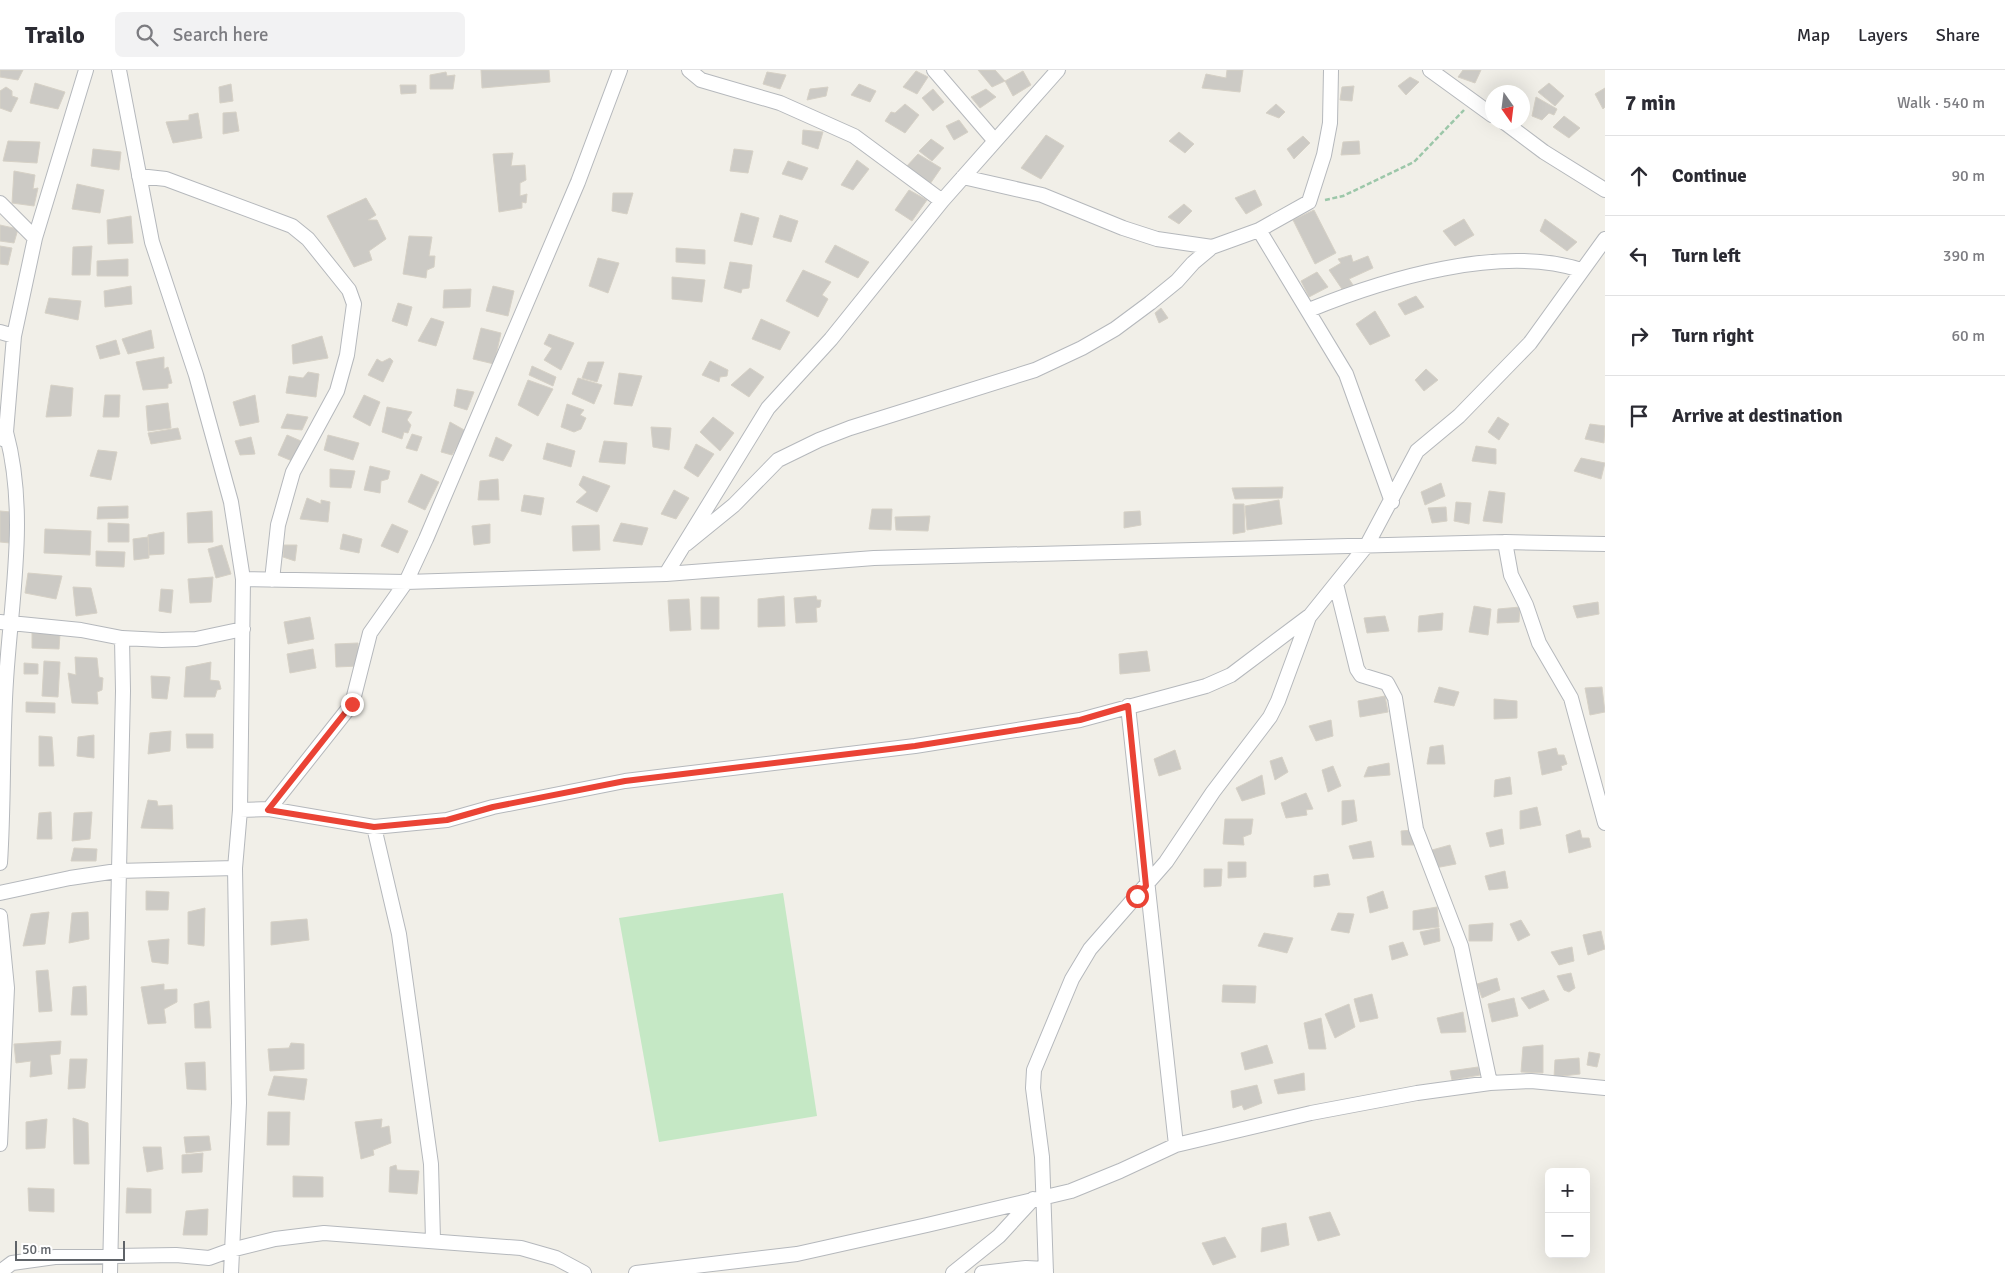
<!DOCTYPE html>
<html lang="en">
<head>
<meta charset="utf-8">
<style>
  :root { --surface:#fff; --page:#f2f2f3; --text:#2b2b33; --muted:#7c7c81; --line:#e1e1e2 }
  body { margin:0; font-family:Signika,sans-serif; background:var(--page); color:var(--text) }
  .controls { position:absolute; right:15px; bottom:15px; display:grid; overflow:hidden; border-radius:8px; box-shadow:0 5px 20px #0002 }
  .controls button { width:45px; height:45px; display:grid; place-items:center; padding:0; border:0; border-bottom:1px solid var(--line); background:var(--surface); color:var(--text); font:25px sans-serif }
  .compass { position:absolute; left:1485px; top:15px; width:45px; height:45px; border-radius:50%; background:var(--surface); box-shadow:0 5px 20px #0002; rotate:166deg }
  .scale { position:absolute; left:15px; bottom:12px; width:110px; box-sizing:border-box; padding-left:5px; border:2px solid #5f6368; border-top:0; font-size:14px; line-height:18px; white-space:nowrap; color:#5f6368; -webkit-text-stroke:4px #fff; paint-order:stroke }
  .stop { position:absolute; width:15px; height:15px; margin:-11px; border:4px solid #ea4335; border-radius:50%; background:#fff }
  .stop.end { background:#ea4335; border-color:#fff; box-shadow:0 1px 5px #0008 }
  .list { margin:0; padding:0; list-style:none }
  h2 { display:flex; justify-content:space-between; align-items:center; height:65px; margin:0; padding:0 20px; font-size:21px }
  h2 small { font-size:16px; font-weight:400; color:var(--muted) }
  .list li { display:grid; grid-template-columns:32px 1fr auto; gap:15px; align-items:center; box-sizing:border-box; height:80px; padding:0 20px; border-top:1px solid var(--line) }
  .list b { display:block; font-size:19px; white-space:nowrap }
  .list em { font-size:16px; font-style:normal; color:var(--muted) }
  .icon { flex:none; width:28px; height:28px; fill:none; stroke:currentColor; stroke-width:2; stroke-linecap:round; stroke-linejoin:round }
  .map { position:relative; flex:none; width:1605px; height:1203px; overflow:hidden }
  header { display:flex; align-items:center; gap:30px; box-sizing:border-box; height:70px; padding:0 25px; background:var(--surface); border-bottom:1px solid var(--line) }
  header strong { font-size:24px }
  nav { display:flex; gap:28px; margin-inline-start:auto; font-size:18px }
  .search { width:350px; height:45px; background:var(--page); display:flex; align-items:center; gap:12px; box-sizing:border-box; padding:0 18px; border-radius:8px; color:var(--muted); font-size:19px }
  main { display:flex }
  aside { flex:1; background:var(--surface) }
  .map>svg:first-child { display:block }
</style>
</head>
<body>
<header>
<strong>Trailo</strong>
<div class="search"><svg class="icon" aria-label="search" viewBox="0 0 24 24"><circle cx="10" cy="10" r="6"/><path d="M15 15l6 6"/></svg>Search here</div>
<nav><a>Map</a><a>Layers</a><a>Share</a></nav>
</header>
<main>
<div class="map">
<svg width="1605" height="1203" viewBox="0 0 1605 1203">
  <rect width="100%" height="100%" fill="#f1efe8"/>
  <!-- green -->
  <path fill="#c5e8c5" d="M783,823L817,1046L659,1072L619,848Z"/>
  <!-- building -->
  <path fill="#cccac5" stroke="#d6d1c6" d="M0,0H23L18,10L0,7Z
    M481,0H549L550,12L482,18Z
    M978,0H995L1005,11L992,17Z
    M1227,0H1243L1240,22L1202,18L1206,4L1226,8Z
    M1463,0H1481L1475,13L1458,7Z
    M916,1L928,7L917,24L903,17Z
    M1023,1L1031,15L1013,26L1005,11Z
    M446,2L447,6L455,5L453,19H430V5Z
    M767,2L786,5L780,19L763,14Z
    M1410,7L1419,12L1406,25L1398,16Z
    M35,13L65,22L58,39L30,33Z
    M1549,13L1564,26L1555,36L1538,22Z
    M231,14L233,31L220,33L219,17Z
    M859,14L876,21L870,32L851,25Z
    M400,15H416V23L401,24Z
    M1354,16L1352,31L1340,30L1342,17Z
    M6,17L12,21V26L18,28L11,42L0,38V21Z
    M828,17L826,26L807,30L810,19Z
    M1605,18V37L1603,39L1595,24Z
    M933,19L944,32L933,41L922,28Z
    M986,19L996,27L980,38L971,27Z
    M1536,27L1557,39L1554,45L1549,43L1542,50L1532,46Z
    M905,34L919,45L905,63L885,51L891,42L895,43Z
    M1276,34L1285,42L1279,48L1266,43Z
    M236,42L239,61L223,64V43Z
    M198,43L202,68L173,73L166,52L189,50V45Z
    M1564,46L1580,58L1569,68L1553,57Z
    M959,50L968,62L954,70L946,56Z
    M803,60L823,62L818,79L802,74Z
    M1179,62L1194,74L1185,83L1169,71Z
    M1046,65L1064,76L1041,109L1021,98Z
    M1303,66L1310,73L1294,89L1287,79Z
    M931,69L944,78L932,91L919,81Z
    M8,71L40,72L37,93L3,91Z
    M1359,71L1360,84L1341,85L1343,72Z
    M93,79L121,82L119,100L91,96Z
    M734,79L753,81L748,103L730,101Z
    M513,83L511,96L525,95L526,110L520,113V126L527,124L526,133L522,132V138L499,142L493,84Z
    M918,84L941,98L930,114L906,97Z
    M857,90L869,99L853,120L841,115Z
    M788,91L808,98L802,110L782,104Z
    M14,101L35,105L33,119L38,118L34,136L12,133Z
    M77,114L104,120L100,143L72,139Z
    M909,120L927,130L912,151L895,140Z
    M1255,120L1262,135L1246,144L1235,128Z
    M613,123H633L627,144L612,141Z
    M366,128L376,145L368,150H377L386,169L369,181L372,190L354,197L327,146Z
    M1184,134L1192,141L1179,154L1168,147Z
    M1314,140L1336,183L1315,194L1293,150Z
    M741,143L759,148L752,175L734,171Z
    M780,145L798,151L791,172L773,167Z
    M131,146L133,173L108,174L107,150Z
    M1464,149L1474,165L1455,176L1443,161Z
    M1545,149L1577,172L1567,181L1540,161Z
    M0,155L18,159L14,173L0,171Z
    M409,166L432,167L429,186H435L434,197L427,200L426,208L403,204Z
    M835,175L869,192L858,208L825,192Z
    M0,176L12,178L8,195L0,194Z
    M92,176L90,205H72L73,177Z
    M676,178L705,180V194L676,192Z
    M1351,185L1353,192L1368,186L1373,198L1349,209L1353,215L1342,219L1329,200L1341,193L1338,189Z
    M598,188L619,193L608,223L589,216Z
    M128,189V206H97V191Z
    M730,192L752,195L749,218L742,219L741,223L724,218Z
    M803,200L831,212L822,225L828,229L818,247L786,231Z
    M1317,202L1328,217L1309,227L1301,211Z
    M672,207L705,210L702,232L672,229Z
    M131,216L132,234L105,237L104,221Z
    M493,216L514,221L508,246L486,241Z
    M471,219L470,237L443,238L444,220Z
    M1416,226L1424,237L1405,245L1398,234Z
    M49,228L81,231L78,250L45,243Z
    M398,233L412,237L407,256L392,251Z
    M1161,238L1168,248L1159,253L1155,243Z
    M1375,241L1390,266L1370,275L1356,254Z
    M431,248L444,252L436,276L418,271Z
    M761,249L790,262L780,280L752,269Z
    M481,258L501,263L494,294L473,289Z
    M151,260L154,278L128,284L122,269Z
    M549,264L574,273L561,300L544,290L552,278L544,274Z
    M322,266L328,288L293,294L292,275Z
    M116,270L120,284L100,289L96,276Z
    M164,287V299L168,297L172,313L168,314V318L143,320L136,292Z
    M390,288L393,291L383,312L368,305L377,289L382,292Z
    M710,291L728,300L727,306L720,307L719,312L702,305Z
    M588,292H604L597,312L582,308Z
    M532,296L556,307L553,316L529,305Z
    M750,298L764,307L749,327L731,315Z
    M1426,299L1438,310L1424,321L1415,310Z
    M308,302L319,304L316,327L286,323L289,306L303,308Z
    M619,303L642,306L632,336L614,334Z
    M578,308L602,315L594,334L572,324Z
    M528,310L553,319L538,346L518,335Z
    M51,315L73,318L71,346L46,347Z
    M457,319L474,322L467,340L454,336Z
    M105,325H120L119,347H103Z
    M255,325L259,352L240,356L233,332Z
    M364,325L380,332L370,356L353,347Z
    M168,333L171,358L148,361L146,336Z
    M567,334L584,340L580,345L586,348L581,359L574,362L561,357Z
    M387,337L412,342L407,350L411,355L408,363L404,362L402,369L382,362Z
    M287,344L308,347L302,360L281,358Z
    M713,347L734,363L720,381L700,362Z
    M1498,347L1509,354L1499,370L1488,362Z
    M450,352L466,361L452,385L441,382Z
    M1590,354L1605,356L1604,373L1585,369Z
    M651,357L671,358L669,380L653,377Z
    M178,358L181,369L151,374L148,363Z
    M412,364L422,367L417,381L406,378Z
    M287,365L301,371L292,391L278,385Z
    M328,365L359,373L353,390L324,380Z
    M251,367L255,384L240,385L235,371Z
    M496,367L512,375L503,391L489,386Z
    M604,371L627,373L625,394L599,392Z
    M547,373L575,381L571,397L543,389Z
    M696,374L714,384L698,407L684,398Z
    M1476,376L1496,379V394L1472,391Z
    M98,380L117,382L111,410L90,406Z
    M1581,388L1605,393L1601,409L1574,401Z
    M370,396L390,401L388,409L381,411L380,423L364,420Z
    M330,399L355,401L351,418L330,417Z
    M421,404L439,412L425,440L408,432Z
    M583,406L610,416L597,442L576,432L587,422L579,415Z
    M498,409L499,430H478L480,411Z
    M1441,413L1445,426L1425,435L1421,422Z
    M1283,417L1282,428L1235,429L1232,418Z
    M674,420L689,428L676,449L661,444Z
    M1489,421L1505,423L1502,453L1483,451Z
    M524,425L544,428L541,445L521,441Z
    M307,428L321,434V430L330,432L328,452L300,449Z
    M1279,430L1282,454L1247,460L1245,436Z
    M1456,432L1471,433L1469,454L1454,451Z
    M1233,434H1244L1245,462L1233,464Z
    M128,436V448L97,449L98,437Z
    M1446,437L1447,451L1432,453L1428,438Z
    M872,439H892L891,460L869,459Z
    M0,441L11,442L10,473L0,472Z
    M212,441L213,472L188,473L187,443Z
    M1140,441L1141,455L1124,458V442Z
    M930,446L928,461L896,460L895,447Z
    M108,453L129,454V472H108Z
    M621,453L648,458L642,475L613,471Z
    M392,454L408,461L398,483L381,476Z
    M490,454V473L474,475L472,456Z
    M599,455L600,480L573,481L572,456Z
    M45,459L91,461L90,485L44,483Z
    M164,462V484L149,485L148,465Z
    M343,464L362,469L359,483L340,479Z
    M148,467L149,488L134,490L133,469Z
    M222,475L231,504L216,508L208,479Z
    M284,475H297L295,491L283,487Z
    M96,481L125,482L124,497L96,496Z
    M28,503L62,506L56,529L25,523Z
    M213,507L211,532L190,533L188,509Z
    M73,517L91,518L97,543L76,546Z
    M161,519L173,520L171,543L159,541Z
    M784,526L785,556L758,557V529Z
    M816,526L817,530H821L820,537L816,538L817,552L796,553L794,528Z
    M701,527H719V559H701Z
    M689,529L691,560L670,561L668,530Z
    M1598,532L1599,544L1577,548L1573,536Z
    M1474,536L1491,539L1488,565L1469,562Z
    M1520,537L1519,552L1497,553L1498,539Z
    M1443,543L1442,560L1418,562L1419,546Z
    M1385,546L1389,561L1367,563L1364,548Z
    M310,547L314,569L288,574L284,552Z
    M32,563L60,564L59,579L32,578Z
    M358,573L359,596L336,597L335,574Z
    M313,579L316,598L290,603L287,584Z
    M1147,581L1150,601L1120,604L1119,584Z
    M75,587L97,588L99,607L103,608L102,620L97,622L98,634L72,633L68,603L76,605Z
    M44,591L60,592L58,627L42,626Z
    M211,592L210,610L219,611L221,619L217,620L215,627H184L186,597Z
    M24,593L38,594V604H24Z
    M151,606L170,607L167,629L152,628Z
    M1439,617L1459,622L1454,636L1434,632Z
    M1602,617L1605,642L1590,645L1585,618Z
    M1385,626L1388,642L1360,647L1358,631Z
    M1494,629L1517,631V648L1494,649Z
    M26,632L55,633V643L26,642Z
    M1331,650L1333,666L1316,671L1309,656Z
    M171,661L170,681L148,684L150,663Z
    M186,664H213V678H187Z
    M94,665V688L77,686L78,667Z
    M39,666L52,667L54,696H39Z
    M1443,675L1445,694H1427L1430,677Z
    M1556,678L1558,685H1564L1567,694L1561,696L1562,700L1542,705L1538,682Z
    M1175,680L1181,699L1159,706L1154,689Z
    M1282,687L1288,702L1275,710L1270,691Z
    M1389,693L1390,705L1364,707L1368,697Z
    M1333,696L1341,716L1328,722L1322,700Z
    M1262,705L1265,724L1242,731L1236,718Z
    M1510,707L1512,724L1494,727L1495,710Z
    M1306,723L1313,739L1306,740L1307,745L1286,748L1281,733Z
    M148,730L157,731L158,736L172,735L173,759L141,758Z
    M1354,730L1357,751L1342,755V731Z
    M1537,737L1541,755L1520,759V741Z
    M51,742L52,769H37L39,743Z
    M92,742L90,769L72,771L74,743Z
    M1225,749H1253L1251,764L1243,767L1244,775L1223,774Z
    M1502,759L1504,774L1490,777L1486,763Z
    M1412,760L1417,775H1402L1401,761Z
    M1580,760L1582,768H1589L1591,777L1569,783L1566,765Z
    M1371,771L1374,787L1353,789L1349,776Z
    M1450,775L1456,794L1435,798L1432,780Z
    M74,778L97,779L96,791H71Z
    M1228,792H1246V807L1228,808Z
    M1204,799H1222L1221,816L1204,817Z
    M1505,801L1508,818L1489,820L1485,806Z
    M1328,804L1330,815L1314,817V806Z
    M146,821L169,822L168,840H146Z
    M1383,821L1388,838L1370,843L1367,827Z
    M1437,837L1439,857L1413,860V841Z
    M205,838L204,876L188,874V842Z
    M49,842L45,874L23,876L31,844Z
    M88,842L89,869L69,873L72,843Z
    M1338,843L1354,844L1349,863L1331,860Z
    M307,849L309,870L271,875V852Z
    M1521,850L1530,865L1518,871L1510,854Z
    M1493,853L1492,871H1469V855Z
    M1439,858L1440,871L1424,875L1420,862Z
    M1601,861L1605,879L1588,885L1583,865Z
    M1264,863L1293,868L1287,883L1258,876Z
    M169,869L168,894L152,892L148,871Z
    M1403,872L1408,885L1392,890L1389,876Z
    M1572,877L1574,891L1559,895L1551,882Z
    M48,900L52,941L39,942L36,901Z
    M1571,903L1575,918L1569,922L1564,920L1557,906Z
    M1497,908L1500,920L1482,928L1477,914Z
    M164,914V920L177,919V932L164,939L166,953L148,954L141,917Z
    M1223,915L1256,916L1255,933L1222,932Z
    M86,916L87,945H71L73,917Z
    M1544,920L1549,930L1529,939L1521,928Z
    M1372,924L1378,948L1360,952L1354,929Z
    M1514,928L1518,946L1492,952L1488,934Z
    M209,931L211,958H195L194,934Z
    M1349,934L1355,957L1335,968L1325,944Z
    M1463,942L1466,962L1441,963L1437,948Z
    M1321,948L1326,979H1309L1304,953Z
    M61,971L60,984L50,985L52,1004L30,1007L31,991L16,993L14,974Z
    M291,973L304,974V999L270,1001L268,979L289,978Z
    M1267,975L1273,993L1245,1000L1241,983Z
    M1543,975V1003L1521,1002L1523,977Z
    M1589,982L1600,984L1597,997L1587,995Z
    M1579,988L1580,1004L1554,1007L1555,990Z
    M70,989H87L85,1018L68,1019Z
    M205,992L206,1020L187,1019L185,993Z
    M1478,997L1480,1005L1452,1010L1450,1001Z
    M1304,1003L1305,1020L1278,1024L1274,1010Z
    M274,1006L307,1009L304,1030L268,1025Z
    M1257,1015L1262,1033L1244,1040L1242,1035L1233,1038L1231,1021Z
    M268,1042H290L289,1075H267Z
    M73,1048L88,1053L89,1094H74Z
    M47,1049L45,1078L26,1079V1052Z
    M382,1049L381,1058L389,1056L391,1073L373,1080L374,1085L361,1089L355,1052Z
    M209,1066L211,1080L186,1083L184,1067Z
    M143,1077H161L163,1099L147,1102Z
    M203,1083L202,1102L182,1103V1085Z
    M396,1095L397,1100L419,1101L417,1124L389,1122L390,1097Z
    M293,1106L323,1107V1127H293Z
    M28,1118L54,1119V1142L29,1141Z
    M127,1118L151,1119V1143H126Z
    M208,1139L207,1165H183L186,1141Z
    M1330,1142L1340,1165L1318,1171L1309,1147Z
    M1286,1153L1289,1175L1261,1182L1262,1158Z
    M1225,1167L1236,1187L1213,1195L1202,1173Z"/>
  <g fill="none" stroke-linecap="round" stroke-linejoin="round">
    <!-- minor casing -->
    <g stroke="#b5b8bc" stroke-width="16">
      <path id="minor" d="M119,0L152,172L196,305L231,432L243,509L240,740L235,798L239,1033L231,1203
        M689,0L701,10L780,33L854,66L942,131
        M934,0L995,71
        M1430,0L1492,45
        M1504,52L1544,82L1605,120
        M139,106L166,109L292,156L308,169L349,220L354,234L347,285L337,321L293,402L278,455L272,510
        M963,107L1042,125L1123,158L1157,169L1212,177
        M0,133L35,168
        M1259,160L1346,304L1392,432
        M1309,240C1385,209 1501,174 1581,200
        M0,262L14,266
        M3,369L6,362L14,266L35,168L86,0
        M1505,472L1511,505L1526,535L1539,573L1571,628L1605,753
        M686,474L734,435L778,390L819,370L850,358L1035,300L1082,278L1115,259L1150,233L1177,211L1193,193L1212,177L1259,160L1309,132L1324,85L1330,53L1331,0
        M666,504L768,338L831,269L942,131L1058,0
        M243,509L406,512L666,504L874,488L1505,472L1605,474
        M1336,514L1357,599L1361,605L1387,613L1395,628L1416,759L1461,876L1490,1013
        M0,552L81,560L122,568L162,570L196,569L243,559
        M1128,636L1176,1075
        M269,739L352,634L370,563L406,512L426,469L578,112L620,0
        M240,740L269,739L374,757L447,750L493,737L625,711L915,676L1080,650L1206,616L1231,605L1308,547
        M374,757L399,864L431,1094L433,1170
        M0,793C4,732 2,671 6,611C11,529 28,443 6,362
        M0,823L70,808L117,801L235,798
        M0,846L7,918L0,1074
        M0,1202L12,1193L55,1187L176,1185L209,1188L231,1180L275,1169L324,1163L521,1178L556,1188L584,1203
        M110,1203L123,621L122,568
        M636,1203L797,1184L927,1155L1071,1121L1120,1101L1176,1075L1311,1043L1417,1023L1490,1013L1531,1011L1605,1018
        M953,1203L999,1166L1033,1129
        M982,1203L1026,1198L1046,1199
        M1046,1203L1042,1087L1033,1018L1034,1000L1072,909L1090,879L1166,792L1213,722L1270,647L1278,631L1309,547L1367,475L1417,381L1459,346L1530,273L1605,169"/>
    </g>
    <!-- path -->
    <path stroke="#9cc7a9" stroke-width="2.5" stroke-dasharray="5 2.5" stroke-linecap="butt" d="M1325,130L1343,126L1414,92L1464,40"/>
    <!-- minor -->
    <use href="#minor" stroke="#fff" stroke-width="14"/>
  </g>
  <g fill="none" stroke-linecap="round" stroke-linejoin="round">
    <!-- route -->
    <path stroke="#ea4335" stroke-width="6" d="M352,634L268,740L374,757L447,750L493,737L625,711L915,676L1080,650L1128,636L1146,816L1137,826"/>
  </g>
</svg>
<div class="controls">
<button>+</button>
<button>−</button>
</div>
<svg class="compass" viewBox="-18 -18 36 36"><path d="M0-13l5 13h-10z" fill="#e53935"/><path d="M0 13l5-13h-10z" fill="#7c7c81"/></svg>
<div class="scale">50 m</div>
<div class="stop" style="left:1137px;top:826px"></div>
<div class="stop end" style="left:352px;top:634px"></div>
</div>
<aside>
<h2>7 min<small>Walk · 540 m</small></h2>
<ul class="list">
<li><svg class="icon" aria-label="ahead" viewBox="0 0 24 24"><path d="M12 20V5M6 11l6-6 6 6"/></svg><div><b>Continue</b></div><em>90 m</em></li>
<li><svg class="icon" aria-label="left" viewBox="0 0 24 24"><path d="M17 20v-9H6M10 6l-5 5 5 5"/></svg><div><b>Turn left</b></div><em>390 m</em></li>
<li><svg class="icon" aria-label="right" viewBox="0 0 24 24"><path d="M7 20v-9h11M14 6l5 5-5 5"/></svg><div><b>Turn right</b></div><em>60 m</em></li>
<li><svg class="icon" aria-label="arrive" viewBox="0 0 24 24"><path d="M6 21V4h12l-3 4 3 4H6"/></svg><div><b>Arrive at destination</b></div></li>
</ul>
</aside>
</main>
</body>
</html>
